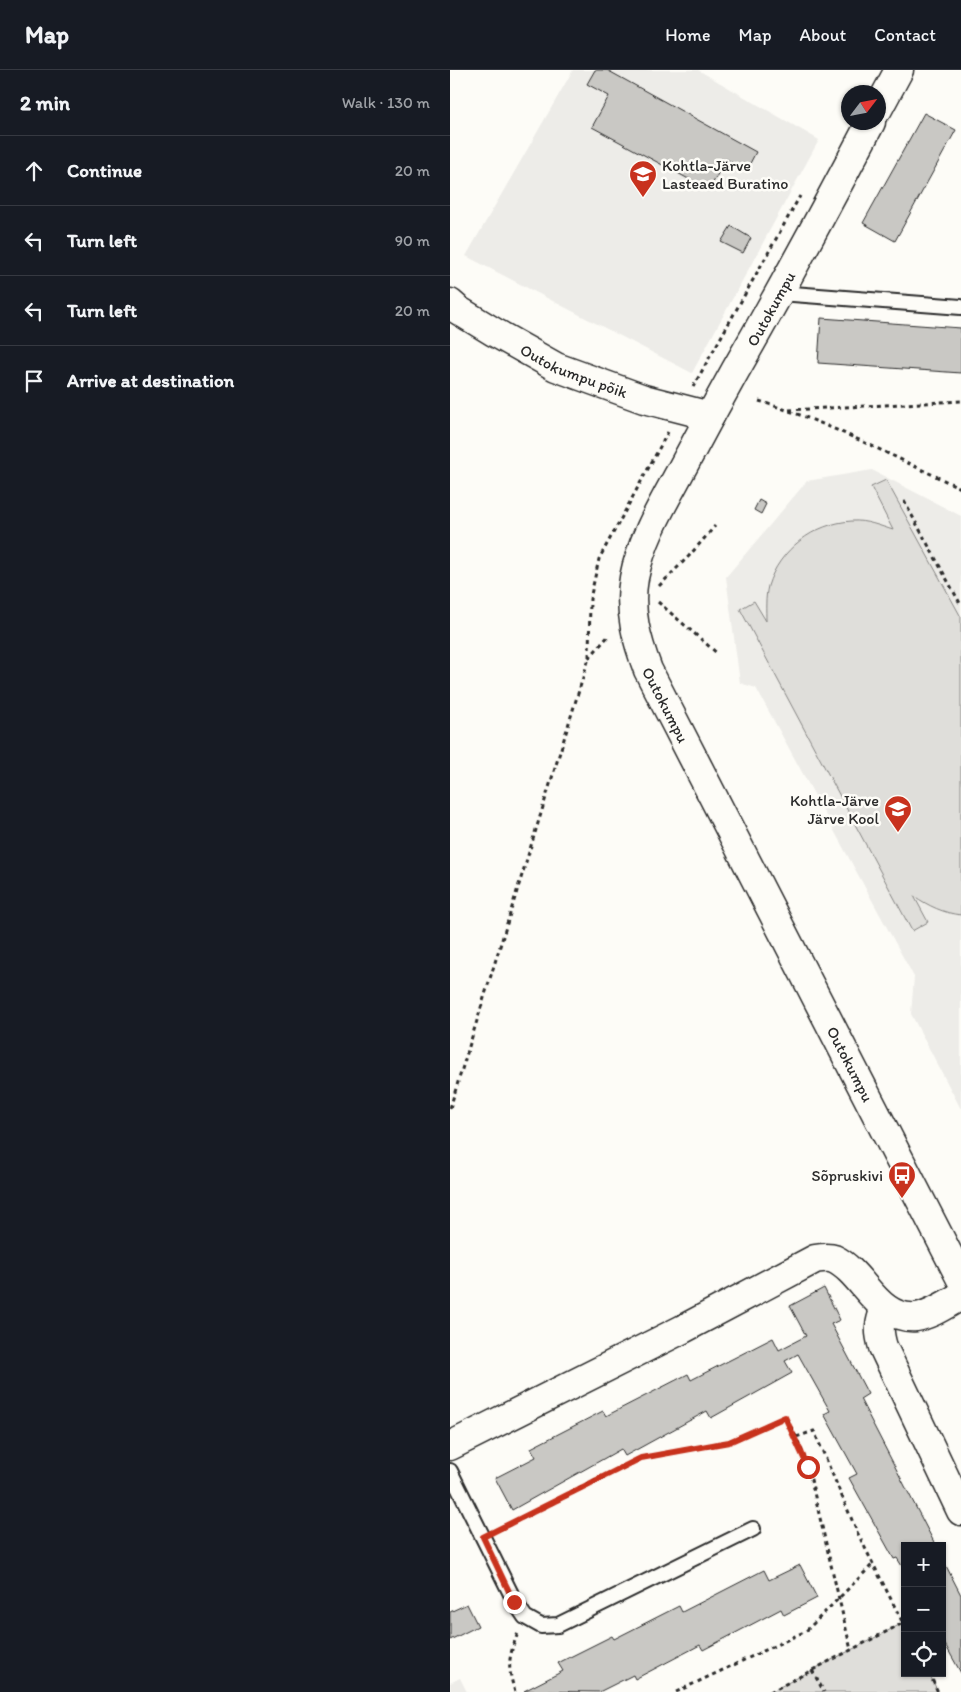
<!DOCTYPE html>
<html lang="en">
<head>
<meta charset="utf-8">
<style>
  :root { --surface:#171b24; --page:#242831; --text:#f1f3f6; --muted:#9ea1a6; --line:#363941 }
  body { margin:0; font-family:Itim,sans-serif; background:var(--page); color:var(--text) }
  .controls { position:absolute; right:15px; bottom:15px; display:grid; overflow:hidden; border-radius:0px; box-shadow:0 1px 4px #0004 }
  .controls button { width:45px; height:45px; display:grid; place-items:center; padding:0; border:0; border-bottom:1px solid var(--line); background:var(--surface); color:var(--text); font:25px sans-serif }
  .compass { position:absolute; left:391px; top:15px; width:45px; height:45px; border-radius:50%; background:var(--surface); box-shadow:0 1px 4px #0004; rotate:58deg }
  .stop { position:absolute; width:15px; height:15px; margin:-11px; border:4px solid #c8321e; border-radius:50%; background:#fff }
  .stop.end { background:#c8321e; border-color:#fff; box-shadow:0 1px 5px #0008 }
  .list { margin:0; padding:0; list-style:none }
  h2 { display:flex; justify-content:space-between; align-items:center; height:65px; margin:0; padding:0 20px; font-size:21px }
  h2 small { font-size:16px; font-weight:400; color:var(--muted) }
  .list li { display:grid; grid-template-columns:32px 1fr auto; gap:15px; align-items:center; box-sizing:border-box; height:70px; padding:0 20px; border-top:1px solid var(--line) }
  .list b { display:block; font-size:19px; white-space:nowrap }
  .list em { font-size:16px; font-style:normal; color:var(--muted) }
  .icon { flex:none; width:28px; height:28px; fill:none; stroke:currentColor; stroke-width:2; stroke-linecap:round; stroke-linejoin:round }
  .map { position:relative; flex:none; width:511px; height:1622px; overflow:hidden }
  header { display:flex; align-items:center; gap:30px; box-sizing:border-box; height:70px; padding:0 25px; background:var(--surface); border-bottom:1px solid var(--line) }
  header strong { font-size:24px }
  nav { display:flex; gap:28px; margin-inline-start:auto; font-size:18px }
  main { display:flex }
  aside { flex:1; background:var(--surface) }
  .map>svg:first-child { display:block }
</style>
</head>
<body>
<header>
<strong>Map</strong>
<nav><a>Home</a><a>Map</a><a>About</a><a>Contact</a></nav>
</header>
<main>
<aside>
<h2>2 min<small>Walk · 130 m</small></h2>
<ul class="list">
<li><svg class="icon" aria-label="ahead" viewBox="0 0 24 24"><path d="M12 20V5M6 11l6-6 6 6"/></svg><div><b>Continue</b></div><em>20 m</em></li>
<li><svg class="icon" aria-label="left" viewBox="0 0 24 24"><path d="M17 20v-9H6M10 6l-5 5 5 5"/></svg><div><b>Turn left</b></div><em>90 m</em></li>
<li><svg class="icon" aria-label="left" viewBox="0 0 24 24"><path d="M17 20v-9H6M10 6l-5 5 5 5"/></svg><div><b>Turn left</b></div><em>20 m</em></li>
<li><svg class="icon" aria-label="arrive" viewBox="0 0 24 24"><path d="M6 21V4h12l-3 4 3 4H6"/></svg><div><b>Arrive at destination</b></div></li>
</ul>
</aside>
<div class="map">
<svg width="511" height="1622" viewBox="0 0 511 1622">
  <rect width="100%" height="100%" fill="#fdfcf7"/>
  <filter id="ink" filterUnits="userSpaceOnUse"><feTurbulence type="fractalNoise" baseFrequency=".02" numOctaves="2"/><feDisplacementMap in="SourceGraphic" scale="10" xChannelSelector="R" yChannelSelector="G"/><feConvolveMatrix kernelMatrix="1 2 1 2 8 2 1 2 1" color-interpolation-filters="sRGB"/></filter>
  <g filter="url(#ink)">
    <!-- built -->
    <path fill="#edece8" d="M123,0H248L369,70L242,303L16,186Z
      M422,400L511,446V1039L461,944L464,907L306,618L290,613L276,507L357,411Z
      M10,1608L17,1622H0V1613Z"/>
    <!-- green -->
    <path fill="#dfdeda" stroke="#858482" d="M436,410L511,547V845C493,843 479,836 464,826L478,852L462,861L290,539L304,531L316,551C316,540 315,528 318,516C329,480 364,453 402,451C416,450 430,456 443,460L421,417Z
      M453,1553L455,1556V1603H479L488,1622H320Z"/>
    <!-- building -->
    <path fill="#c9c8c4" stroke="#2b2b2b" d="M145,0H157L306,82L296,101L276,89L259,120L142,57L159,26L137,14Z
      M474,43L506,60L445,171L413,153Z
      M281,156L301,168L293,183L271,172Z
      M371,248L511,258V303L368,293Z
      M309,430L316,434L311,444L304,440Z
      M374,1218L390,1250L381,1254L418,1324L410,1329L486,1476H455V1501L447,1488L444,1489L399,1408L407,1404L374,1344L380,1341L348,1284L335,1291L342,1303L261,1348L257,1341L175,1386L171,1379L62,1440L45,1408L86,1387L81,1378L153,1341L156,1346L238,1304L241,1310L323,1268L329,1280L356,1266L340,1236Z
      M492,1488L511,1525V1603L492,1569Z
      M350,1495L367,1528L334,1545L331,1539L253,1580L250,1575L185,1609L183,1605L149,1622L74,1621L113,1601L108,1593L162,1566L164,1569L229,1536L232,1542L314,1500L319,1510Z
      M17,1534L28,1556L0,1570V1542Z"/>
    <g fill="none" stroke-linecap="round" stroke-linejoin="round">
      <!-- lane casing -->
      <g stroke="#2b2b2b" stroke-width="18">
        <path id="lane" d="M330,223L511,237
          M0,1401L65,1532L75,1547L91,1556L108,1555L303,1459"/>
      </g>
      <!-- street casing -->
      <g stroke="#2b2b2b" stroke-width="31">
        <g id="street">
          <path d="M428,39L449,0"/>
          <path id="s1" d="M421,52C377,136 332,219 285,301C266,335 247,370 229,404C211,437 191,471 184,508C178,540 187,571 198,600L511,1209"/>
          <path id="s2" d="M0,233L8,240L44,262L106,297L194,329L260,346"/>
          <path d="M435,1238C429,1254 428,1260 433,1277L511,1441"/>
          <path d="M0,1376L233,1259L365,1189C371,1188 379,1187 384,1189C414,1203 426,1250 466,1247C481,1245 498,1233 511,1226"/>
        </g>
      </g>
      <!-- path -->
      <path stroke="#2b2b2b" stroke-width="3" stroke-dasharray="4 4" stroke-linecap="butt" d="M243,317L350,126
        M309,331C379,352 445,388 511,418
        M339,340L511,331
        M454,431L511,535
        M209,516L239,486L265,456
        M208,532L268,584
        M139,588L160,564
        M0,1038L139,588L140,529L149,489L218,362
        M50,1459L191,1388L279,1372L335,1347L346,1367L358,1397L401,1580
        M362,1600L374,1622
        M479,1603L488,1622
        M65,1622C57,1596 58,1588 68,1563
        M226,1622L356,1561L423,1494
        M320,1622L453,1553L408,1464L364,1361L346,1367"/>
      <!-- lane -->
      <use href="#lane" stroke="#fdfcf7" stroke-width="14"/>
      <!-- street -->
      <use href="#street" stroke="#fdfcf7" stroke-width="28"/>
    </g>
  </g>
  <g fill="none" stroke-linecap="round" stroke-linejoin="round" filter="url(#ink)">
    <!-- route -->
    <path stroke="#c8321e" stroke-width="6" d="M64,1532L33,1467L191,1388L279,1372L335,1347L358,1397"/>
  </g>
  <!-- icons -->
  <defs>
    <g id="school-pin" transform="scale(1.4375)"><path d="M0 17L-7.5 6A9.5 9.5 0 1 1 7.5 6Z" fill="#c8321e" stroke="#fdfcf7"/><path d="M0-5L7-2L0 1L-7-2ZM-4 1L0 2.5L4 1V4Q0 6-4 4Z" fill="#fff"/></g>
    <g id="bus-pin" transform="scale(1.4375)"><path d="M0 17L-7.5 6A9.5 9.5 0 1 1 7.5 6Z" fill="#c8321e" stroke="#fdfcf7"/><path d="M-5-6H5V4H4V6H2V4H-2V6H-4V4H-5ZM-3.5-4V0h7V-4ZM-3.5 1.2v1.5H-2V1.2ZM2 1.2v1.5H3.5V1.2Z" fill="#fff"/></g>
  </defs>
  <g fill-rule="evenodd">
    <use href="#school-pin" x="193" y="104"/>
    <use href="#school-pin" x="448" y="739"/>
    <use href="#bus-pin" x="452" y="1105"/>
  </g>
  <g text-anchor="middle" dominant-baseline="central" stroke-width="5" stroke-linejoin="round" paint-order="stroke">
    <!-- poi labels -->
    <g font-size="16" fill="#2b2b2b" stroke="#fdfcf7" text-anchor="end">
      <text x="212" y="95" text-anchor="start">Kohtla-Järve<tspan x="212" dy="18">Lasteaed Buratino</tspan></text>
      <text x="429" y="730">Kohtla-Järve<tspan x="429" dy="18">Järve Kool</tspan></text>
      <text x="433" y="1105">Sõpruskivi</text>
    </g>
    <!-- street labels -->
    <g font-size="16" fill="#2b2b2b" stroke="#fdfcf7">
      <text transform="translate(321 239) rotate(-61)">Outokumpu</text>
      <text stroke="none"><textPath href="#s2" startOffset="142">Outokumpu põik</textPath></text>
      <text stroke="none"><textPath href="#s1" startOffset="648">Outokumpu</textPath></text>
      <text stroke="none"><textPath href="#s1" startOffset="1052">Outokumpu</textPath></text>
    </g>
  </g>
</svg>
<div class="controls">
<button>+</button>
<button>−</button>
<button><svg class="icon" aria-label="locate" viewBox="0 0 24 24"><circle cx="12" cy="12" r="6"/><path d="M12 2v4M12 18v4M2 12h4M18 12h4"/></svg></button>
</div>
<svg class="compass" viewBox="-18 -18 36 36"><path d="M0-13l5 13h-10z" fill="#e53935"/><path d="M0 13l5-13h-10z" fill="#9ea1a6"/></svg>
<div class="stop" style="left:358px;top:1397px"></div>
<div class="stop end" style="left:64px;top:1532px"></div>
</div>
</main>
</body>
</html>
